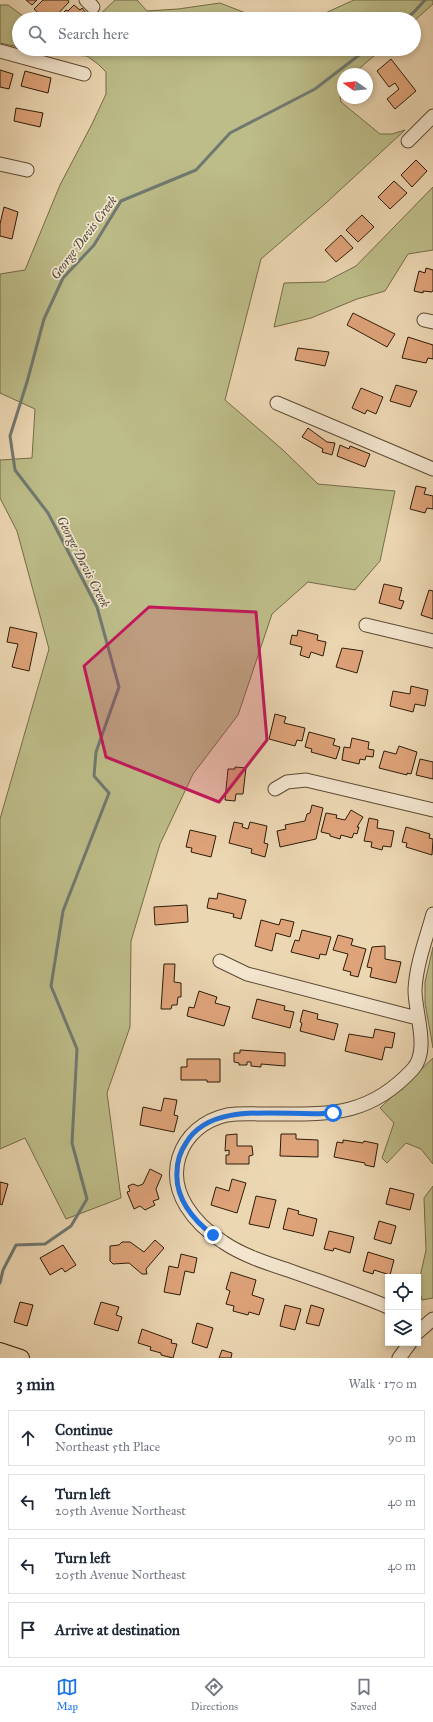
<!DOCTYPE html>
<html lang="en">
<head>
<meta charset="utf-8">
<style>
  :root { --surface:#fff; --page:#f2f2f3; --text:#1f2937; --muted:#747a83; --line:#e0e1e3; --accent:#1a73e8 }
  body { margin:0; font-family:"IM FELL Great Primer",serif; background:var(--page); color:var(--text) }
  .controls { position:absolute; right:12px; bottom:12px; display:grid; overflow:hidden; border-radius:0px; box-shadow:0 2px 6px #0003 }
  .controls button { width:36px; height:36px; display:grid; place-items:center; padding:0; border:0; border-bottom:1px solid var(--line); background:var(--surface); color:var(--text); font:20px sans-serif }
  .compass { position:absolute; left:337px; top:68px; width:36px; height:36px; border-radius:50%; background:var(--surface); box-shadow:0 2px 6px #0003; rotate:284deg }
  .stop { position:absolute; width:12px; height:12px; margin:-9px; border:3px solid #1a73e8; border-radius:50%; background:#fff }
  .stop.end { background:#1a73e8; border-color:#fff; box-shadow:0 1px 4px #0008 }
  .list { margin:0; padding:0; list-style:none }
  h2 { display:flex; justify-content:space-between; align-items:center; height:52px; margin:0; padding:0 16px; font-size:17px }
  h2 small { font-size:13px; font-weight:400; color:var(--muted) }
  .list li { display:grid; grid-template-columns:26px 1fr auto; gap:12px; align-items:center; box-sizing:border-box; height:56px; margin:0 8px 8px; padding:0 8px; border:1px solid var(--line); border-radius:0px }
  .list b { display:block; font-size:15px; white-space:nowrap }
  .list p { margin:0; font-size:13px; white-space:nowrap; color:var(--muted) }
  .list em { font-size:13px; font-style:normal; color:var(--muted) }
  .icon { flex:none; width:22px; height:22px; fill:none; stroke:currentColor; stroke-width:2; stroke-linecap:round; stroke-linejoin:round }
  .map { position:relative; flex:none; width:433px; height:1358px; overflow:hidden }
  .search { position:absolute; background:var(--surface); box-shadow:0 2px 6px #0003; left:12px; right:12px; top:12px; height:44px; display:flex; align-items:center; gap:10px; box-sizing:border-box; padding:0 14px; border-radius:22px; color:var(--muted); font-size:15px }
  .sheet { height:308px; background:var(--surface) }
  nav { display:flex; justify-content:space-around; align-items:center; box-sizing:border-box; height:56px; border-top:1px solid var(--line); background:var(--surface); font-size:11px; color:var(--muted) }
  nav a { display:grid; justify-items:center; gap:2px }
  nav .on { color:var(--accent) }
  .map>svg:first-child { display:block }
</style>
</head>
<body>
<div class="map">
<svg width="433" height="1358" viewBox="0 0 433 1358">
  <rect width="100%" height="100%" fill="#ecd7b3"/>
  <filter id="stains"><feTurbulence type="fractalNoise" baseFrequency=".005" numOctaves="4"/><feColorMatrix values="0 0 0 0 .2 0 0 0 0 .09 0 0 0 0 .02 0 0 0 .5 -.17"/></filter>
  <radialGradient id="worn" r=".72"><stop offset=".6" stop-color="#630" stop-opacity="0"/><stop offset="1" stop-color="#630" stop-opacity=".3"/></radialGradient>
  <!-- green -->
  <path fill="#bdbd89" stroke="#756c49" d="M115,0H137L147,11L178,9L220,3L261,19H95Z
    M354,0H433V4L414,21V19H312Z
    M0,5H8L27,19H19V47L0,43Z
    M30,49H382L353,74H343V85C339,90 340,96 341,102L380,134H392L405,130L326,203L261,259L225,400L283,450L318,484L395,491L380,561L355,590L308,582L272,614L238,715L193,774L160,844L131,941L130,1027L107,1093L121,1198L66,1219L25,1138L0,1149V819L49,649L17,531L0,498V460L32,458L35,409L0,393V274L25,270L60,185L92,124L106,94V72L98,64L87,56L58,54Z
    M433,187V250L408,254L385,291L357,299L311,318L274,327L284,283L325,282L356,266Z
    M433,947V1048L425,1003V982Z
    M433,1058V1164L421,1149L406,1143L387,1163L382,1158L394,1123L380,1108Z
    M433,1186V1298L422,1300L418,1286L426,1250L424,1198Z"/>
  <g fill="none" stroke-linecap="round" stroke-linejoin="round">
    <!-- stream -->
    <path stroke="#707971" stroke-width="3" d="M406,19L414,12L425,0
      M0,1283L3,1270L16,1245L45,1244L71,1226L87,1199L72,1143L77,1049L51,986L63,911L109,793L94,776L96,752L119,687L97,607L48,513L15,470L10,436L27,382L44,319L63,278L94,245L121,201L196,170L230,133L315,89L367,49"/>
  </g>
  <!-- building -->
  <path fill="#dfa37a" stroke="#2d1c09" d="M26,0H37L32,5Z
    M43,0H68L69,2L53,19H45L34,9Z
    M74,5L80,10L82,8L89,17L86,19H57L66,10L68,11Z
    M391,59L416,91L395,109L387,99L399,89L395,83L389,87L377,71Z
    M0,70L13,74L9,89L0,87Z
    M25,71L51,78L48,93L21,86Z
    M16,108L43,113L40,127L14,121Z
    M416,160L427,171L412,187L401,175Z
    M394,181L407,193L390,209L378,197Z
    M4,207L18,212L12,239L0,236V224Z
    M362,215L374,227L358,242L346,230Z
    M341,235L353,248L336,262L325,250Z
    M426,268L433,270V290L432,292L423,291V293L414,291L419,271L425,273Z
    M353,313L395,334L387,347L347,325Z
    M408,337L433,345V359L428,358L426,363L402,358Z
    M298,348L329,352L325,366L295,360Z
    M396,385L417,391L410,407L390,401Z
    M361,388L383,397L376,414L367,410L365,414L352,408Z
    M308,428L327,442L335,443L332,455L322,452L323,449L302,437Z
    M340,445L349,449L350,446L370,454L365,467L337,456Z
    M416,486L426,488L424,494L433,496V509L427,508L425,513L410,509Z
    M384,584L402,588L399,600L404,601L401,609L379,603Z
    M429,590L433,591V619L421,615Z
    M10,627L37,633L29,671L12,667L18,644L7,642Z
    M298,630L318,635L317,640L326,642L323,656L311,652L309,658L300,655L302,647L290,644L292,635L297,636Z
    M342,648L363,651L357,673L336,667Z
    M411,686L428,690L425,706L415,704L413,712L390,706L393,691L410,694Z
    M275,714L286,717L284,723L305,728L302,741L297,740L295,746L269,739Z
    M309,732L335,739L333,745L340,747L336,759L311,752L312,749L305,747Z
    M352,738L369,742L368,749L374,750L373,757L366,756L365,760L360,759L359,764L342,760L344,747L350,748Z
    M399,746L417,752L411,774L407,773V775L379,768L384,751L396,754Z
    M420,759L433,762V779L416,775Z
    M235,767L246,768L243,794H236L235,801L225,800L228,769H235Z
    M312,805L323,808L316,839L280,847L277,831L286,829L285,825L305,821L307,814L310,813Z
    M351,810L363,817L357,827H359L357,834L354,833L352,838L341,835L340,839L330,836V834L321,832L326,813L337,815L336,818L345,820Z
    M369,818L378,820L377,828L394,831L391,847L383,846L382,850L371,847L372,842L364,841Z
    M234,822L243,824L242,827L248,829L250,822L267,826L264,843L268,844L265,857L251,853L252,849L229,843Z
    M406,827L430,834L429,838L433,839L432,855L406,847L407,843L402,842Z
    M190,830L216,836L211,857L191,852L192,848L186,847Z
    M218,893L246,900L241,919L233,917L234,914L207,908L209,898L217,899Z
    M187,905L188,922L155,925L154,907Z
    M281,919L294,922L290,937L276,933L272,951L255,946L261,920L279,925Z
    M302,930L331,937L326,955L320,954L319,959L291,952L295,940L299,941Z
    M338,935L353,939L351,945L366,949L358,977L350,975L351,972L343,970L348,954L333,950Z
    M385,946V959L401,962L396,983L370,977L372,968L367,967L372,947Z
    M164,964H175L174,982L181,983V997H178L177,1005H172L171,1009H161Z
    M199,991L217,997L215,1003L230,1007L224,1026L187,1016L189,1007L194,1008Z
    M257,999L285,1006L284,1010L294,1012L290,1028L252,1018Z
    M303,1010L318,1014L317,1019L338,1024L334,1040L300,1031L302,1023L300,1022Z
    M375,1029L395,1033L392,1048L385,1047L382,1060L345,1051L349,1034L373,1038Z
    M240,1050L285,1053V1066L261,1064V1067L251,1066V1062H247V1065H239V1063L234,1062V1053H240Z
    M187,1059H220V1082H207V1080H181V1067H187Z
    M164,1098L177,1100L174,1115L178,1116L174,1132L140,1125L143,1107L161,1111Z
    M237,1134V1146H252L253,1155L249,1156V1164H226V1155H229V1150L225,1151L226,1135Z
    M281,1134H296V1139L318,1140V1157L280,1156Z
    M343,1140L363,1143L364,1141L378,1144L374,1167L365,1165V1163L334,1157L337,1142L343,1143Z
    M150,1169L162,1175L156,1189L159,1199L153,1201L155,1205L145,1210L140,1206L134,1209L127,1192L130,1191L128,1186L133,1184L138,1186L143,1184Z
    M232,1179L246,1183L237,1213L211,1205L216,1187L229,1191Z
    M0,1182L8,1184L2,1205L0,1204Z
    M390,1188L414,1194L410,1210L386,1204Z
    M256,1196L276,1200L269,1228L249,1224Z
    M288,1208L299,1211L298,1214L317,1219L313,1236L283,1229Z
    M379,1221L396,1226L391,1244L374,1239Z
    M329,1231L354,1237L350,1253L334,1248L333,1251L324,1249Z
    M155,1240L164,1248L146,1269L147,1274H142L129,1263L113,1264L110,1261V1246L119,1245L122,1242H130L144,1252Z
    M63,1245L76,1265L65,1272L62,1268L50,1275L40,1258Z
    M368,1252L394,1260L390,1275L374,1270L373,1274L363,1271Z
    M181,1254L197,1258L194,1273L185,1271L180,1295L164,1292L169,1266L178,1268Z
    M231,1272L256,1280L252,1295L264,1299L259,1315L249,1312L248,1315L233,1311L234,1306L226,1304L230,1291L226,1289Z
    M20,1302L33,1305L27,1326L14,1322Z
    M101,1302L119,1307L116,1315L122,1317L118,1331L94,1324Z
    M285,1305L301,1309L295,1330L280,1326Z
    M311,1305L324,1309L319,1326L306,1323Z
    M197,1323L213,1328L207,1348L192,1343Z
    M142,1329L172,1340L171,1343L177,1344L173,1358L161,1355V1353L150,1350L151,1347L138,1343Z
    M222,1350L232,1353L231,1358H219Z"/>
  <g fill="none" stroke-linecap="round" stroke-linejoin="round">
    <!-- minor casing -->
    <g stroke="#5d4b34" stroke-width="15">
      <path id="minor" d="M86,0L93,7
        M0,51L84,74
        M408,141L433,116
        M0,164L27,170
        M424,320L433,322
        M277,403L433,469
        M366,625L433,641
        M275,789L287,782L306,780L433,810
        M220,961L247,974L417,1018
        M388,1307C355,1293 321,1282 288,1270C266,1263 242,1255 223,1242C195,1224 168,1193 179,1157C186,1135 204,1120 227,1115C240,1113 254,1114 266,1114C327,1114 368,1118 413,1069C430,1050 415,1014 415,990C416,965 426,939 433,914
        M418,1332L433,1319
        M399,1358L410,1343"/>
    </g>
    <!-- major casing -->
    <g stroke="#2d1c09" stroke-width="18">
      <path id="major" d="M0,1351L21,1358"/>
    </g>
    <!-- minor -->
    <use href="#minor" stroke="#f3e5ce" stroke-width="13"/>
    <!-- major -->
    <use href="#major" stroke="#ecd7b3" stroke-width="16"/>
  </g>
  <g fill="none" stroke-linecap="round" stroke-linejoin="round">
    <!-- route -->
    <path stroke="#1a73e8" stroke-width="5" d="M213,1235C193,1220 175,1198 177,1172C177,1161 180,1152 186,1143C212,1098 289,1118 333,1113"/>
  </g>
  <!-- marked area -->
  <path fill="#c2185b" fill-opacity="0.2" stroke="#c2185b" stroke-width="3" stroke-linejoin="round" d="M149,607L256,612L267,740L219,802L106,757L84,666Z"/>
  <g text-anchor="middle" dominant-baseline="central" stroke-width="3.5" stroke-linejoin="round" paint-order="stroke">
    <!-- water labels -->
    <g font-size="13" font-style="italic" fill="#4e4a3d" stroke="#f3e5ce">
      <text transform="translate(84 238) rotate(-53)">George Davis Creek</text>
      <text transform="translate(83 562) rotate(63)">George Davis Creek</text>
    </g>
  </g>
  <rect width="100%" height="100%" filter="url(#stains)"/>
  <rect width="100%" height="100%" fill="url(#worn)"/>
</svg>
<div class="controls">
<button><svg class="icon" aria-label="locate" viewBox="0 0 24 24"><circle cx="12" cy="12" r="6"/><path d="M12 2v4M12 18v4M2 12h4M18 12h4"/></svg></button>
<button><svg class="icon" aria-label="layers" viewBox="0 0 24 24"><path d="M12 4l9 5-9 5-9-5zM3 14l9 5 9-5"/></svg></button>
</div>
<svg class="compass" viewBox="-18 -18 36 36"><path d="M0-13l5 13h-10z" fill="#e53935"/><path d="M0 13l5-13h-10z" fill="#747a83"/></svg>
<div class="stop" style="left:333px;top:1113px"></div>
<div class="stop end" style="left:213px;top:1235px"></div>
<div class="search"><svg class="icon" aria-label="search" viewBox="0 0 24 24"><circle cx="10" cy="10" r="6"/><path d="M15 15l6 6"/></svg>Search here</div>
</div>
<section class="sheet">
<h2>3 min<small>Walk · 170 m</small></h2>
<ul class="list">
<li><svg class="icon" aria-label="ahead" viewBox="0 0 24 24"><path d="M12 20V5M6 11l6-6 6 6"/></svg><div><b>Continue</b><p>Northeast 5th Place</p></div><em>90 m</em></li>
<li><svg class="icon" aria-label="left" viewBox="0 0 24 24"><path d="M17 20v-9H6M10 6l-5 5 5 5"/></svg><div><b>Turn left</b><p>205th Avenue Northeast</p></div><em>40 m</em></li>
<li><svg class="icon" aria-label="left" viewBox="0 0 24 24"><path d="M17 20v-9H6M10 6l-5 5 5 5"/></svg><div><b>Turn left</b><p>205th Avenue Northeast</p></div><em>40 m</em></li>
<li><svg class="icon" aria-label="arrive" viewBox="0 0 24 24"><path d="M6 21V4h12l-3 4 3 4H6"/></svg><div><b>Arrive at destination</b></div></li>
</ul>
</section>
<nav>
<a class="on"><svg class="icon" aria-label="map" viewBox="0 0 24 24"><path d="M3 6l6-2 6 2 6-2v14l-6 2-6-2-6 2zM9 4v14M15 6v14"/></svg>Map</a>
<a><svg class="icon" aria-label="directions" viewBox="0 0 24 24"><path d="M12 3l9 9-9 9-9-9zM9 14v-3h6M13 9l2 2-2 2"/></svg>Directions</a>
<a><svg class="icon" aria-label="saved" viewBox="0 0 24 24"><path d="M7 4h10v16l-5-4-5 4z"/></svg>Saved</a>
</nav>
</body>
</html>
